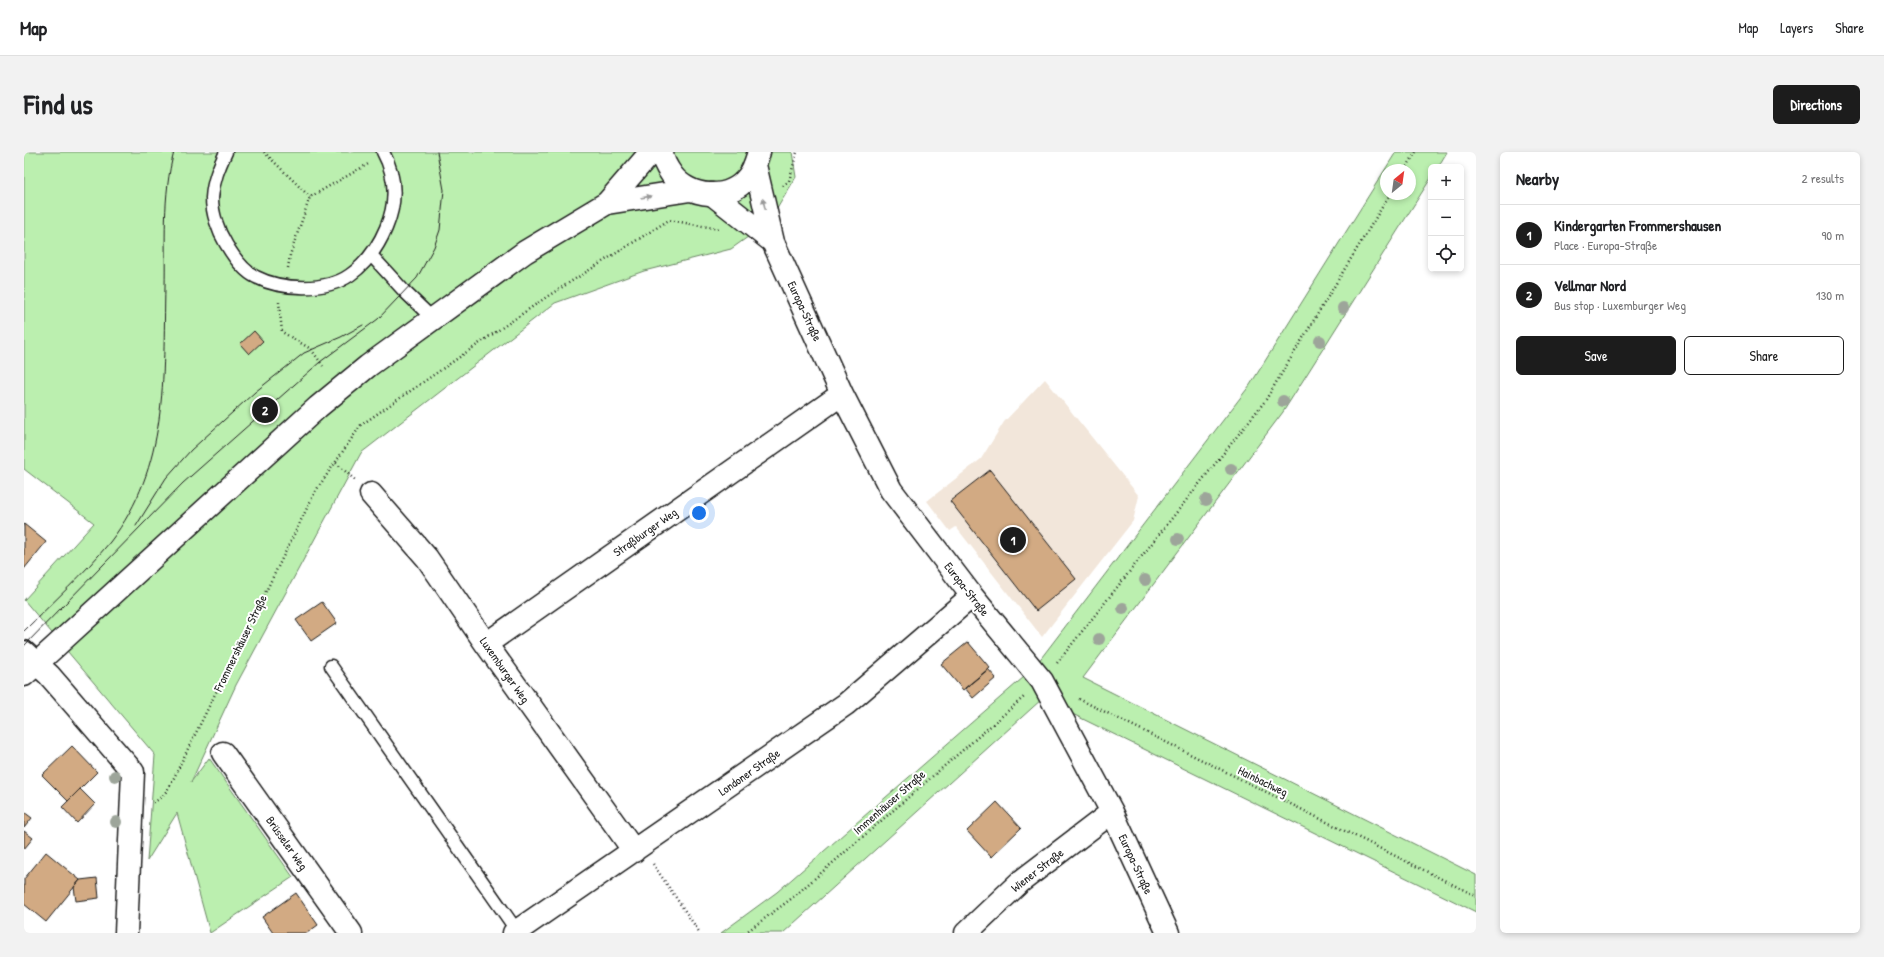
<!DOCTYPE html>
<html lang="en">
<head>
<meta charset="utf-8">
<style>
  :root { --surface:#fff; --page:#f2f2f2; --text:#202124; --muted:#757577; --line:#e0e0e0; --accent:#1c1c1c }
  body { margin:0; font-family:"Patrick Hand",sans-serif; background:var(--page); color:var(--text) }
  .controls { position:absolute; right:12px; top:12px; display:grid; overflow:hidden; border-radius:6px; box-shadow:0 2px 6px #0003 }
  .controls button { width:36px; height:36px; display:grid; place-items:center; padding:0; border:0; border-bottom:1px solid var(--line); background:var(--surface); color:var(--text); font:20px sans-serif }
  .compass { position:absolute; left:1356px; top:12px; width:36px; height:36px; border-radius:50%; background:var(--surface); box-shadow:0 2px 6px #0003; rotate:29deg }
  .you { position:absolute; left:675px; top:361px; width:14px; height:14px; margin:-10px; border:3px solid #fff; border-radius:50%; background:#1a73e8; box-shadow:0 0 0 6px #1a73e833 }
  .badge { display:grid; place-items:center; width:26px; height:26px; border-radius:50%; background:var(--accent); color:#fff; font-size:13px; font-weight:700 }
  .pin { position:absolute; translate:-50% -50%; border:2px solid #fff; box-shadow:0 1px 4px #0006 }
  .list { margin:0; padding:0; list-style:none }
  h2 { display:flex; justify-content:space-between; align-items:center; height:52px; margin:0; padding:0 16px; font-size:17px }
  h2 small { font-size:13px; font-weight:400; color:var(--muted) }
  .list li { display:grid; grid-template-columns:26px 1fr auto; gap:12px; align-items:center; box-sizing:border-box; height:60px; padding:0 16px; border-top:1px solid var(--line) }
  .list b { display:block; font-size:15px; white-space:nowrap }
  .list p { margin:0; font-size:13px; white-space:nowrap; color:var(--muted) }
  .list em { font-size:13px; font-style:normal; color:var(--muted) }
  .actions { display:flex; gap:8px; padding:12px 16px }
  .actions a { flex:1; padding:9px 0; border:1px solid var(--accent); border-radius:6px; text-align:center; font-size:14px; color:var(--accent) }
  .actions .main { background:var(--accent); color:#fff }
  .icon { flex:none; width:22px; height:22px; fill:none; stroke:currentColor; stroke-width:2; stroke-linecap:round; stroke-linejoin:round }
  .map { position:relative; flex:none; width:1452px; height:781px; overflow:hidden; border-radius:6px }
  header { display:flex; align-items:center; gap:24px; box-sizing:border-box; height:56px; padding:0 20px; background:var(--surface); border-bottom:1px solid var(--line) }
  header strong { font-size:19px }
  nav { display:flex; gap:22px; margin-inline-start:auto; font-size:14px }
  .intro { display:flex; align-items:center; justify-content:space-between; box-sizing:border-box; height:96px; padding:0 24px }
  h1 { margin:0; font-size:28px }
  .button { padding:10px 18px; border-radius:6px; background:var(--accent); color:#fff; font-size:14px; font-weight:700 }
  main { display:flex; gap:24px; padding:0 24px }
  aside { flex:1; background:var(--surface); border-radius:6px; box-shadow:0 2px 6px #0003 }
  .map>svg:first-child { display:block }
</style>
</head>
<body>
<header>
<strong>Map</strong>
<nav><a>Map</a><a>Layers</a><a>Share</a></nav>
</header>
<div class="intro"><h1>Find us</h1><a class="button">Directions</a></div>
<main>
<div class="map">
<svg width="1452" height="781" viewBox="0 0 1452 781">
  <rect width="100%" height="100%" fill="#fff"/>
  <filter id="ink" filterUnits="userSpaceOnUse"><feTurbulence type="fractalNoise" baseFrequency=".025" numOctaves="2"/><feDisplacementMap in="SourceGraphic" scale="8" xChannelSelector="R" yChannelSelector="G"/><feConvolveMatrix kernelMatrix="1 2 1 2 8 2 1 2 1" color-interpolation-filters="sRGB"/></filter>
  <g filter="url(#ink)">
    <!-- built -->
    <path fill="#f2e6da" d="M1021,227L1115,344L1109,369L1018,485L932,375L926,379L903,349L957,307L980,270Z"/>
    <!-- green -->
    <path fill="#bbefaf" stroke="#6c8666" fill-rule="evenodd" d="M0,0H768L772,25L745,70L707,97L620,119L531,151L337,301L212,533L167,630L185,606L269,725L186,781L153,661L123,709L131,603L0,448L70,371L0,317Z
      M1372,0H1423L1414,15H1407V26L1259,260L1059,526L1452,723V760L1018,547L759,781H697L753,740L1008,518L1226,233ZM1362,18H1386V42H1362Z"/>
    <!-- building -->
    <path fill="#d2aa83" stroke="#1c1c1c" d="M230,179L239,189L225,202L216,192Z
      M966,318L1052,427L1012,459L926,349Z
      M0,372L22,390L0,417Z
      M298,450L313,471L287,489L272,468Z
      M944,490L966,516L939,538L917,512Z
      M964,517L972,526L949,546L941,536Z
      M48,594L73,620L44,649L18,623Z
      M56,637L71,652L53,671L38,655Z
      M973,650L997,676L967,705L943,679Z
      M0,660L8,666L0,676Z
      M0,679L9,686L0,697Z
      M22,700L56,728L22,770L0,752V727Z
      M73,726L75,746L52,749L50,735L56,728Z
      M272,741L294,773L283,781H249L238,765Z"/>
    <g fill="none" stroke-linecap="round" stroke-linejoin="round">
      <!-- service casing -->
      <g stroke="#1c1c1c" stroke-width="15">
        <path id="service" d="M202,0C195,15 189,29 188,46C188,61 194,79 202,92C209,104 219,119 232,125C257,138 302,140 326,123C343,111 354,95 362,76C373,50 372,24 359,0
          M348,104L381,140L408,166
          M307,514L493,779"/>
      </g>
      <!-- minor casing -->
      <g stroke="#1c1c1c" stroke-width="25">
        <path id="minor" d="M731,13L749,90L818,242L867,338L948,444L1018,529L1088,660L1144,781
          M688,42L749,90
          M347,342L403,406L462,492L610,699
          M462,492L818,242
          M0,500L25,523L109,620L102,781
          M199,601L327,781
          M490,781L822,552L948,444
          M942,781L996,730L1088,660"/>
      </g>
      <!-- secondary casing -->
      <g stroke="#1c1c1c" stroke-width="25">
        <path id="secondary" d="M638,0C638,8 643,16 648,23C665,46 705,50 724,25C730,18 732,9 735,0
          M583,51L666,38
          M0,523L294,255L344,214L501,100L583,51L627,0"/>
      </g>
      <!-- path -->
      <path stroke="#1c1c1c" stroke-width="2.5" stroke-dasharray="1 3" stroke-linecap="butt" d="M240,0L286,45
        M1381,18L1392,0
        M759,34L765,29L773,0
        M264,116L266,103L286,45L346,11
        M255,150L258,180L287,197L299,214
        M312,311L331,328
        M1033,511L1241,249L1366,42
        M1055,547L1452,744
        M129,650C143,646 151,623 157,611L291,340L337,273L524,144L645,68L695,77
        M629,712L676,781
        M721,781L767,747L1000,545"/>
      <!-- service -->
      <use href="#service" stroke="#fff" stroke-width="12"/>
      <!-- minor -->
      <use href="#minor" stroke="#fff" stroke-width="22"/>
      <!-- secondary -->
      <use href="#secondary" stroke="#fff" stroke-width="22"/>
      <!-- tram -->
      <path stroke="#1c1c1c" stroke-width="1" d="M112,374L142,326L167,298L231,240L280,201L317,185L339,173
        M0,479C29,450 60,422 86,390C145,314 139,226 141,135C142,90 138,44 150,0
        M0,494L159,331L296,210L354,167L393,126L410,95L416,78L420,38L413,0"/>
    </g>
    <!-- trees -->
    <g fill="#9da59a">
      <circle cx="1319" cy="156" r="6"/>
      <circle cx="1296" cy="189" r="6"/>
      <circle cx="1259" cy="249" r="6"/>
      <circle cx="1207" cy="317" r="6"/>
      <circle cx="1182" cy="348" r="6"/>
      <circle cx="1154" cy="387" r="6"/>
      <circle cx="1121" cy="428" r="6"/>
      <circle cx="1099" cy="456" r="6"/>
      <circle cx="1075" cy="487" r="6"/>
      <circle cx="91" cy="624" r="6"/>
      <circle cx="92" cy="670" r="6"/>
    </g>
    <!-- one-way arrows -->
    <defs><path id="oneway-solid" d="M-6-.8H1V-3.2L6.5 0L1 3.2V.8H-6Z"/></defs>
    <g fill="#999">
      <use href="#oneway-solid" transform="translate(622 45) rotate(-9)"/>
      <use href="#oneway-solid" transform="translate(740 52) rotate(-103)"/>
    </g>
  </g>
  <g text-anchor="middle" dominant-baseline="central" stroke-width="4" stroke-linejoin="round" paint-order="stroke">
    <!-- street labels -->
    <g font-size="12" fill="#1c1c1c" stroke="#fff">
      <text transform="translate(781 159) rotate(65)">Europa-Straße</text>
      <text transform="translate(621 380) rotate(-35)">Straßburger Weg</text>
      <text transform="translate(943 437) rotate(52)">Europa-Straße</text>
      <text transform="translate(216 491) rotate(-64)">Frommershäuser Straße</text>
      <text transform="translate(481 518) rotate(55)">Luxemburger Weg</text>
      <text transform="translate(725 620) rotate(-35)">Londoner Straße</text>
      <text transform="translate(1239 629) rotate(26)">Hainbachweg</text>
      <text transform="translate(865 650) rotate(-41)">Immenhäuser Straße</text>
      <text transform="translate(263 691) rotate(55)">Brüsseler Weg</text>
      <text transform="translate(1112 712) rotate(65)">Europa-Straße</text>
      <text transform="translate(1013 718) rotate(-38)">Wiener Straße</text>
    </g>
  </g>
</svg>
<div class="controls">
<button>+</button>
<button>−</button>
<button><svg class="icon" aria-label="locate" viewBox="0 0 24 24"><circle cx="12" cy="12" r="6"/><path d="M12 2v4M12 18v4M2 12h4M18 12h4"/></svg></button>
</div>
<svg class="compass" viewBox="-18 -18 36 36"><path d="M0-13l5 13h-10z" fill="#e53935"/><path d="M0 13l5-13h-10z" fill="#757577"/></svg>
<div class="you"></div>
<div class="pin badge" style="left:989px;top:388px">1</div>
<div class="pin badge" style="left:241px;top:258px">2</div>
</div>
<aside>
<h2>Nearby<small>2 results</small></h2>
<ul class="list">
<li><span class="badge">1</span><div><b>Kindergarten Frommershausen</b><p>Place · Europa-Straße</p></div><em>90 m</em></li>
<li><span class="badge">2</span><div><b>Vellmar Nord</b><p>Bus stop · Luxemburger Weg</p></div><em>130 m</em></li>
</ul>
<div class="actions"><a class="main">Save</a><a>Share</a></div>
</aside>
</main>
</body>
</html>
